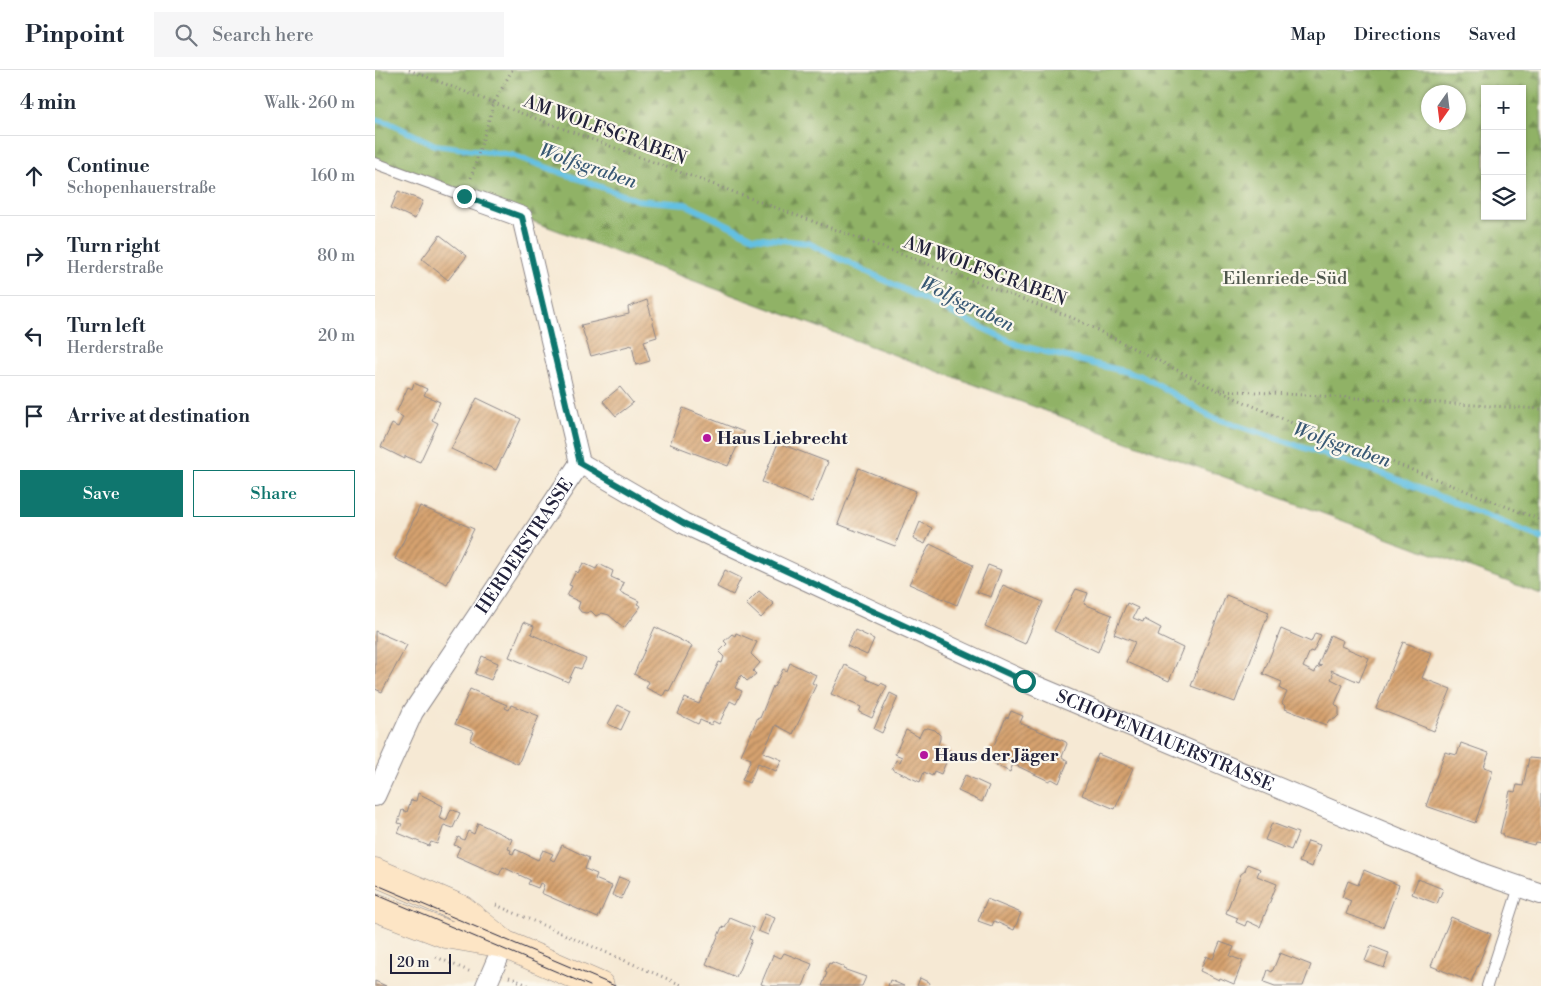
<!DOCTYPE html>
<html lang="en">
<head>
<meta charset="utf-8">
<style>
  :root { --surface:#fff; --page:#f6f6f7; --text:#1f2937; --muted:#747a83; --line:#e0e1e3; --accent:#0f766e }
  body { margin:0; font-family:"Libre Bodoni",serif; background:var(--page); color:var(--text) }
  .controls { position:absolute; right:15px; top:15px; display:grid; overflow:hidden; border-radius:0px; box-shadow:0 1px 4px #0004 }
  .controls button { width:45px; height:45px; display:grid; place-items:center; padding:0; border:0; border-bottom:1px solid var(--line); background:var(--surface); color:var(--text); font:25px sans-serif }
  .compass { position:absolute; left:1046px; top:15px; width:45px; height:45px; border-radius:50%; background:var(--surface); box-shadow:0 1px 4px #0004; rotate:194deg }
  .scale { position:absolute; left:15px; bottom:12px; width:61px; box-sizing:border-box; padding-left:5px; border:2px solid #22223b; border-top:0; font-size:14px; line-height:18px; white-space:nowrap; color:#22223b; -webkit-text-stroke:4px #fbf7ec; paint-order:stroke }
  .stop { position:absolute; width:15px; height:15px; margin:-11px; border:4px solid #0f766e; border-radius:50%; background:#fff }
  .stop.end { background:#0f766e; border-color:#fff; box-shadow:0 1px 5px #0008 }
  .list { margin:0; padding:0; list-style:none }
  h2 { display:flex; justify-content:space-between; align-items:center; height:65px; margin:0; padding:0 20px; font-size:21px }
  h2 small { font-size:16px; font-weight:400; color:var(--muted) }
  .list li { display:grid; grid-template-columns:32px 1fr auto; gap:15px; align-items:center; box-sizing:border-box; height:80px; padding:0 20px; border-top:1px solid var(--line) }
  .list b { display:block; font-size:19px; white-space:nowrap }
  .list p { margin:0; font-size:16px; white-space:nowrap; color:var(--muted) }
  .list em { font-size:16px; font-style:normal; color:var(--muted) }
  .actions { display:flex; gap:10px; padding:15px 20px }
  .actions a { flex:1; padding:11px 0; border:1px solid var(--accent); border-radius:0px; text-align:center; font-size:18px; color:var(--accent) }
  .actions .main { background:var(--accent); color:#fff }
  .icon { flex:none; width:28px; height:28px; fill:none; stroke:currentColor; stroke-width:2; stroke-linecap:round; stroke-linejoin:round }
  .map { position:relative; flex:none; width:1166px; height:916px; overflow:hidden }
  header { display:flex; align-items:center; gap:30px; box-sizing:border-box; height:70px; padding:0 25px; background:var(--surface); border-bottom:1px solid var(--line) }
  header strong { font-size:24px }
  nav { display:flex; gap:28px; margin-inline-start:auto; font-size:18px }
  .search { width:350px; height:45px; background:var(--page); display:flex; align-items:center; gap:12px; box-sizing:border-box; padding:0 18px; border-radius:0px; color:var(--muted); font-size:19px }
  main { display:flex }
  aside { flex:1; background:var(--surface) }
  .map>svg:first-child { display:block }
</style>
</head>
<body>
<header>
<strong>Pinpoint</strong>
<div class="search"><svg class="icon" aria-label="search" viewBox="0 0 24 24"><circle cx="10" cy="10" r="6"/><path d="M15 15l6 6"/></svg>Search here</div>
<nav><a>Map</a><a>Directions</a><a>Saved</a></nav>
</header>
<main>
<aside>
<h2>4 min<small>Walk · 260 m</small></h2>
<ul class="list">
<li><svg class="icon" aria-label="ahead" viewBox="0 0 24 24"><path d="M12 20V5M6 11l6-6 6 6"/></svg><div><b>Continue</b><p>Schopenhauerstraße</p></div><em>160 m</em></li>
<li><svg class="icon" aria-label="right" viewBox="0 0 24 24"><path d="M7 20v-9h11M14 6l5 5-5 5"/></svg><div><b>Turn right</b><p>Herderstraße</p></div><em>80 m</em></li>
<li><svg class="icon" aria-label="left" viewBox="0 0 24 24"><path d="M17 20v-9H6M10 6l-5 5 5 5"/></svg><div><b>Turn left</b><p>Herderstraße</p></div><em>20 m</em></li>
<li><svg class="icon" aria-label="arrive" viewBox="0 0 24 24"><path d="M6 21V4h12l-3 4 3 4H6"/></svg><div><b>Arrive at destination</b></div></li>
</ul>
<div class="actions"><a class="main">Save</a><a>Share</a></div>
</aside>
<div class="map">
<svg width="1166" height="916" viewBox="0 0 1166 916">
  <defs>
    <pattern id="forest-firs" width="22" height="20" patternUnits="userSpaceOnUse" patternTransform="scale(1.25)"><rect width="22" height="20" fill="#90b266"/><path d="M5 1l3.5 6h-7zM16 11l3.5 6h-7z" fill="#759055"/></pattern>
    <pattern id="building-hatch" width="6" height="6" patternUnits="userSpaceOnUse" patternTransform="scale(1.25)"><rect width="6" height="6" fill="#d6a26f"/><path d="M-1 1l2-2M0 6l6-6M5 7l2-2" fill="none" stroke="#ad845c"/></pattern>
  </defs>
  <rect width="100%" height="100%" fill="#fbf7ec"/>
  <filter id="ink" filterUnits="userSpaceOnUse"><feTurbulence type="fractalNoise" baseFrequency=".02" numOctaves="2"/><feDisplacementMap in="SourceGraphic" scale="10" xChannelSelector="R" yChannelSelector="G"/><feConvolveMatrix kernelMatrix="1 2 1 2 8 2 1 2 1" color-interpolation-filters="sRGB"/></filter>
  <filter id="wash" filterUnits="userSpaceOnUse"><feTurbulence type="fractalNoise" baseFrequency=".0096" numOctaves="4" result="noise"/><feDisplacementMap in="SourceGraphic" scale="20" xChannelSelector="R" yChannelSelector="G"/><feGaussianBlur stdDeviation="1.12" result="paint"/><feColorMatrix in="noise" values="0 0 0 0 0 0 0 0 0 0 0 0 0 0 0 0 0 1.4 0 .05"/><feComposite in="paint" operator="in"/></filter>
  <g filter="url(#wash)">
    <rect width="100%" height="100%" fill="#f6e9d4"/>
    <!-- forest -->
    <path fill="url(#forest-firs)" stroke="#596a50" fill-rule="evenodd" d="M0,0H1166V524L0,93ZM1110,19H1147V146H1110ZM1054,22H1084V52H1054Z"/>
    <g fill="none" stroke-linecap="round" stroke-linejoin="round">
      <!-- stream -->
      <path stroke="#64c0e2" stroke-width="6" d="M0,49L14,53L60,75L137,85L262,130L310,134L378,167L433,173L643,275L768,306L836,347L1009,404L1166,468"/>
    </g>
    <g id="blocks">
      <!-- building -->
      <path fill="url(#building-hatch)" d="M23,121L48,131L40,149L16,138Z
        M65,165L92,186L73,210L47,189Z
        M272,230L282,267L269,271L275,291L261,295L257,275L216,286L206,255L254,244L253,237Z
        M39,313L52,319L49,325L65,332L57,350L63,353L45,392L30,386V389L6,377L17,354L23,357L28,347L21,343L33,317L37,319Z
        M245,317L258,333L241,346L228,331Z
        M102,328L146,349L121,400L76,379Z
        M308,338L369,362L353,396L295,374Z
        M403,373L453,392L437,432L387,412Z
        M484,398L541,421L520,476L463,454Z
        M45,436L99,459L72,514L20,489Z
        M545,452L557,458L550,474L538,469Z
        M555,474L598,495L582,535L534,514Z
        M208,493L221,499L224,494L238,501L236,507L249,513L245,522L264,531L262,534L266,536L249,558L234,545L227,543L221,546L216,541L211,543L206,542L203,538L205,532L192,526L197,516L194,515L201,501L203,503Z
        M613,495L626,500L616,527L602,522Z
        M350,500L366,508L358,525L342,517Z
        M628,515L668,532L650,574L610,556Z
        M701,519L713,523L709,534L737,545L723,582L679,561Z
        M384,521L399,534L386,548L371,534Z
        M851,525L894,542L860,632L816,616Z
        M752,533L763,538L758,548L768,552L769,549L786,558L783,566L808,578L794,611L751,592L760,572L739,564Z
        M149,552L159,556L156,564L211,589L206,599L200,597L193,612L134,587Z
        M280,557L317,576L294,621L291,620L288,626L271,618L274,612L259,604Z
        M906,559L936,572L940,563L946,565L938,582L935,581L928,597L940,603L941,598L947,596L943,595L955,565L968,571L966,576L994,588L984,612L956,600L958,605L956,609L968,615L960,634L964,638V645L960,649L954,650L951,655L910,639L911,637L907,633L912,622L905,619L907,612L888,604Z
        M480,560L499,569L492,585L472,576Z
        M0,561L32,575L7,622L0,619Z
        M361,563L382,572L376,584L385,593L378,601L381,604L372,611L366,605L360,618L367,621L361,634L355,631L344,654L338,651L336,655L325,650L323,654L303,644L310,628L324,634L344,592L347,593L349,587L344,582L352,574L349,571L357,564L360,566Z
        M1028,572L1057,583L1047,608L1076,619L1059,661L1001,638Z
        M107,586L123,593L116,610L100,604Z
        M415,593L441,605L437,613L441,615L418,664L401,655L388,682L407,690L401,701L383,693L374,713L367,710L376,689L366,685L383,647L385,648L398,616L399,617L408,599L412,601Z
        M470,595L492,606L491,609L505,615L506,613L512,616L497,648L484,642L486,637L456,624Z
        M95,619L132,635L130,638L134,640L136,635L164,646L143,694L95,671L99,662L80,654Z
        M515,623L523,627L507,663L499,659Z
        M243,635L255,641L246,660L233,654Z
        M636,641L648,646L645,653L691,672L692,674L687,687L693,691L684,713L677,709L674,711L638,694L635,702L621,695L624,687L616,684L614,680L616,676L619,675L631,647L633,648Z
        M553,658L560,660L565,665V669L563,675L576,681L566,704L559,701L557,706L549,702L545,712L517,699L521,690L525,692L527,687L520,684L531,660L544,667L548,659Z
        M1086,673L1114,683L1109,697L1118,700L1100,753L1051,736L1070,682L1082,685Z
        M723,684L758,698L740,739L707,725Z
        M1154,688L1166,689V773L1160,772L1159,775L1128,767V765L1125,763L1135,721L1140,722L1142,715L1148,716Z
        M590,705L614,716L607,732L583,721Z
        M43,723L68,736L64,748L71,751L76,739L85,743L78,758L69,755L62,774L56,772L54,776L23,763L27,754L23,753L27,740L32,742L36,730L41,731Z
        M103,753L137,769L133,779L136,780L135,783L138,784L140,779L163,790L168,780L178,784L175,789L179,791L187,775L214,788L210,799L222,804L220,809L237,816L223,848L166,823L169,815L165,813L163,818L153,814L155,810L128,797L124,805L81,786L85,777L79,775L83,767L89,770L93,761L99,764Z
        M897,753L923,763L916,780L890,770Z
        M933,771L945,775L937,797L924,792Z
        M872,794L885,799L882,806L902,814L885,857L872,851L870,856L861,852L863,848L851,843L866,804L870,801Z
        M989,800L1024,815L1008,857L971,844L976,831L967,827L973,811L983,815Z
        M244,807L254,811L246,829L237,825Z
        M1043,809L1068,819L1062,834L1037,824Z
        M612,829L646,843L639,860L619,851L617,856L603,851Z
        M390,844L400,848L393,865L383,861Z
        M1076,847L1116,864L1096,912L1056,896Z
        M355,848L379,858L374,869L377,870L361,907L331,894L347,857L350,858Z
        M845,872L859,877L855,886L868,891L859,914L845,908L844,910L825,901L831,886L838,889Z
        M996,876L1014,883L1009,898L990,891Z
        M409,883L437,894L428,916H392L386,914L398,885L406,888Z
        M905,883L936,895L928,916H900L889,912L893,900L897,902Z
        M457,892L469,897L468,899L491,907L487,916H447L452,903L450,902L454,893L456,894Z
        M545,908L555,913L554,916H542Z
        M515,910L529,916H513Z
        M0,911L11,916H0Z"/>
    </g>
  </g>
  <g filter="url(#ink)">
    <use href="#blocks" fill-opacity="0" stroke="#8c8688" stroke-width="1"/>
    <g fill="none" stroke-linecap="round" stroke-linejoin="round">
      <!-- service casing -->
      <g stroke="#8c8688" stroke-width="12">
        <path id="service" d="M0,93L89,126
          M1112,916L1144,817"/>
      </g>
      <!-- minor casing -->
      <g stroke="#8c8688" stroke-width="22">
        <g id="minor">
          <path id="s1" d="M205,393L308,453L649,611L1108,804L1166,824"/>
          <path id="s2" d="M0,726L38,642L205,393L147,147L89,126"/>
          <path d="M111,916L129,874"/>
        </g>
      </g>
      <!-- secondary casing -->
      <g stroke="#8c8688" stroke-width="29">
        <path id="secondary" d="M0,802L86,839L128,873
          M0,837L71,864L129,874L225,916"/>
      </g>
      <!-- path -->
      <path stroke="#8c8688" stroke-width="3" stroke-dasharray="1 4" stroke-linecap="butt" d="M34,0L119,33L698,248L842,320L924,356L1166,450
        M96,108L119,33L137,0
        M845,320L1166,339
        M121,835L309,916
        M61,887L96,902
        M134,907L155,916"/>
      <!-- service -->
      <use href="#service" stroke="#fff" stroke-width="10"/>
      <!-- minor -->
      <use href="#minor" stroke="#fff" stroke-width="20"/>
      <!-- secondary -->
      <use href="#secondary" stroke="#fde5c5" stroke-width="28"/>
      <!-- tram -->
      <path stroke="#22223b" stroke-width="1" d="M0,814L240,916
        M0,824L215,916"/>
    </g>
  </g>
  <g fill="none" stroke-linecap="round" stroke-linejoin="round" filter="url(#ink)">
    <!-- route -->
    <path stroke="#0f766e" stroke-width="6" d="M89,126L147,147L205,393L308,453L649,611"/>
  </g>
  <!-- markers -->
  <g fill="#b5179e" stroke="#fbf7ec" stroke-width="2">
    <circle cx="332" cy="368" r="5"/>
    <circle cx="549" cy="685" r="5"/>
  </g>
  <g text-anchor="middle" dominant-baseline="central" stroke-width="4.5" stroke-linejoin="round" paint-order="stroke">
    <!-- street labels -->
    <g font-size="18" fill="#22223b" stroke="#fbf7ec">
      <text transform="translate(230 60) rotate(20)">AM WOLFSGRABEN</text>
      <text transform="translate(610 201) rotate(20)">AM WOLFSGRABEN</text>
      <text stroke="none"><textPath href="#s2" startOffset="292">HERDERSTRASSE</textPath></text>
      <text stroke="none"><textPath href="#s1" startOffset="648">SCHOPENHAUERSTRASSE</textPath></text>
    </g>
    <!-- park labels -->
    <g font-size="18" fill="#4e564c" stroke="#fbf7ec">
      <text x="910" y="208">Eilenriede-Süd</text>
    </g>
    <!-- poi labels -->
    <g font-size="18" font-weight="bold" fill="#22223b" stroke="#fbf7ec" text-anchor="start">
      <text x="342" y="368">Haus Liebrecht</text>
      <text x="559" y="685">Haus der Jäger</text>
    </g>
    <!-- water labels -->
    <g font-size="19" font-style="italic" fill="#395975" stroke="#fbf7ec">
      <text transform="translate(213 96) rotate(19)">Wolfsgraben</text>
      <text transform="translate(592 234) rotate(26)">Wolfsgraben</text>
      <text transform="translate(967 375) rotate(19)">Wolfsgraben</text>
    </g>
  </g>
</svg>
<div class="controls">
<button>+</button>
<button>−</button>
<button><svg class="icon" aria-label="layers" viewBox="0 0 24 24"><path d="M12 4l9 5-9 5-9-5zM3 14l9 5 9-5"/></svg></button>
</div>
<svg class="compass" viewBox="-18 -18 36 36"><path d="M0-13l5 13h-10z" fill="#e53935"/><path d="M0 13l5-13h-10z" fill="#747a83"/></svg>
<div class="scale">20 m</div>
<div class="stop" style="left:649px;top:611px"></div>
<div class="stop end" style="left:89px;top:126px"></div>
</div>
</main>
</body>
</html>
